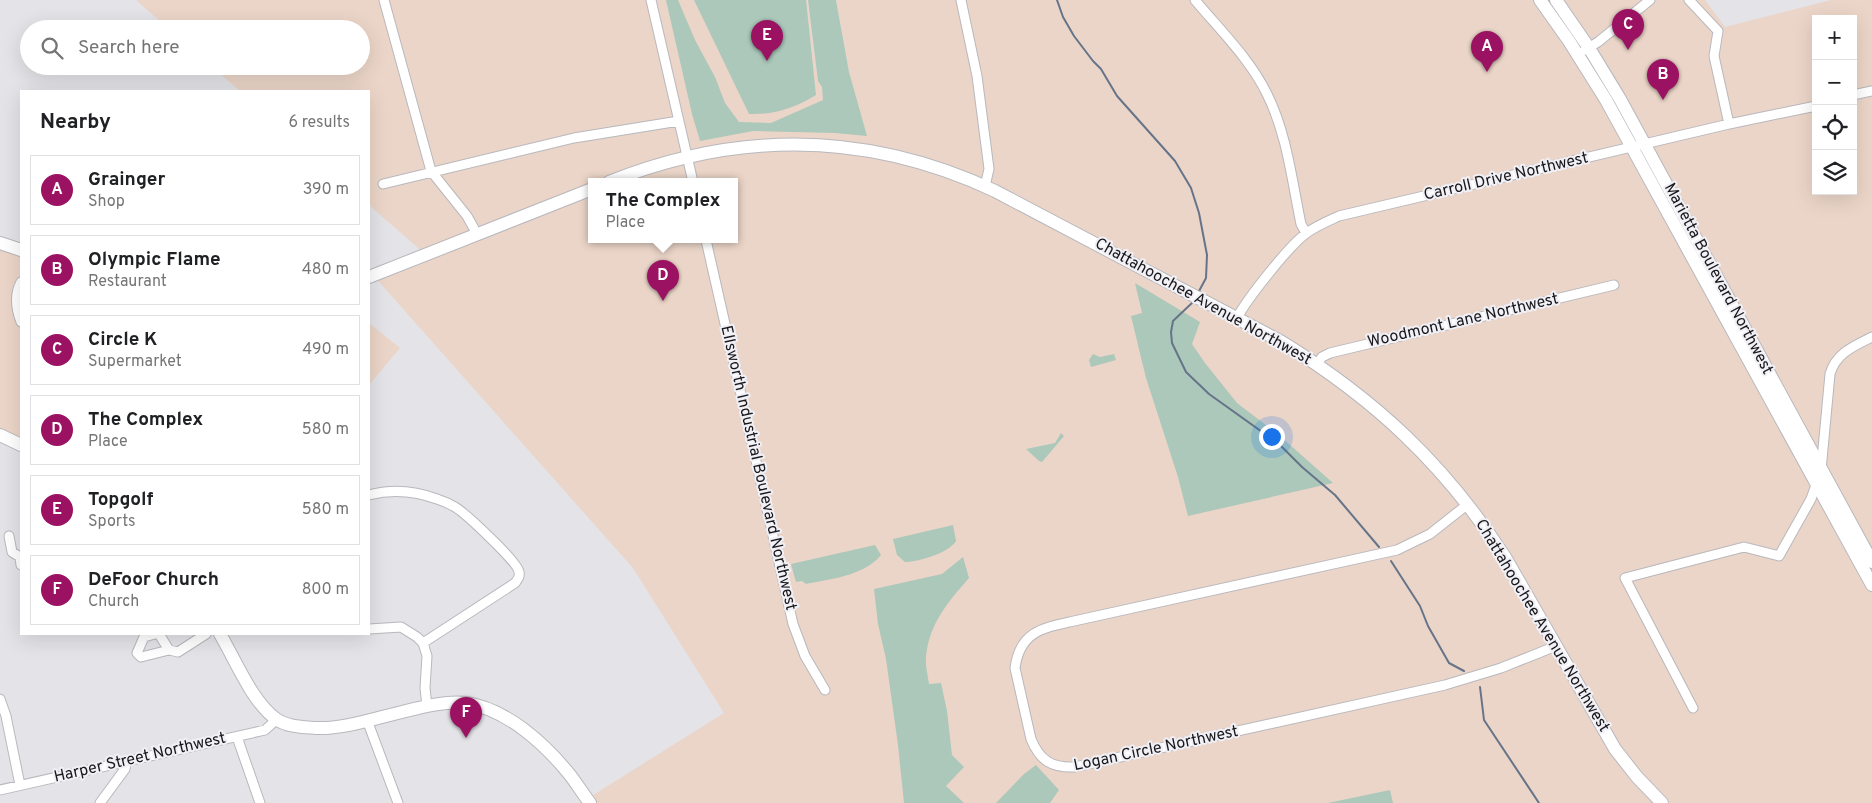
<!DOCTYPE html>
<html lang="en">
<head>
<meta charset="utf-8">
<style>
  :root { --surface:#fff; --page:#f2f2f2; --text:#202124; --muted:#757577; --line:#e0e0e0; --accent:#9c1262 }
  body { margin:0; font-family:Overpass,sans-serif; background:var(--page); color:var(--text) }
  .controls { position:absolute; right:15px; top:15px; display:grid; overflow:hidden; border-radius:0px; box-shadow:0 5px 20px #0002 }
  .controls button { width:45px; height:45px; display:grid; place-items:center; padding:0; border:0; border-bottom:1px solid var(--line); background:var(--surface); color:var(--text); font:25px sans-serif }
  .you { position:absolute; left:1271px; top:436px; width:18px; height:18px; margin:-12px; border:4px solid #fff; border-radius:50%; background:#1a73e8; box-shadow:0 0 0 8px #1a73e833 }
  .badge { display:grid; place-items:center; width:32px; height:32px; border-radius:50%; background:var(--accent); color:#fff; font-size:16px; font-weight:700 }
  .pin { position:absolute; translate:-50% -41px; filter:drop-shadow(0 1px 2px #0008) }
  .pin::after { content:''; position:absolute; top:26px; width:18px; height:15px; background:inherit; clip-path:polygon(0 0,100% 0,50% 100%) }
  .popup { position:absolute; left:588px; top:178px; width:150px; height:65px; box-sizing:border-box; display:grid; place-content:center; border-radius:0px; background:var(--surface); filter:drop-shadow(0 1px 4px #0005); font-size:16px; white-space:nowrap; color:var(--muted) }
  .popup b { font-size:19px; color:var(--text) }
  .popup::after { content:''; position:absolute; left:50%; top:100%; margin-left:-10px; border:10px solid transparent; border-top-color:var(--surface) }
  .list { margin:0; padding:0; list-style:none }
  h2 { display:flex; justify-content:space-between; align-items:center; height:65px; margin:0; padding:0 20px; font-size:21px }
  h2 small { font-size:16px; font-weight:400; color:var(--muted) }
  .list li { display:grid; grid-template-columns:32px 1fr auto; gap:15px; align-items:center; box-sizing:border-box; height:70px; margin:0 10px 10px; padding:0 10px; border:1px solid var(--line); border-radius:0px }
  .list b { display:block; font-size:19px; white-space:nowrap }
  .list p { margin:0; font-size:16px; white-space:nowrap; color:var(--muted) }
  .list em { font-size:16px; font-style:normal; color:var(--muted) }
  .icon { flex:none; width:28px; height:28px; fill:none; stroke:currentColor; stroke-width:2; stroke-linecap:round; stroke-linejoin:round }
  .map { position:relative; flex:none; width:1872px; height:803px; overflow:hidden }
  .search { position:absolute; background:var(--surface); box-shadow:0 5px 20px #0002; left:20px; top:20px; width:350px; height:55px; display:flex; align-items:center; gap:12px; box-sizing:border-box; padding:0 18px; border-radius:28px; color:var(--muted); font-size:19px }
  .panel { position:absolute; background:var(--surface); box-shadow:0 5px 20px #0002; left:20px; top:90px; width:350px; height:545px; border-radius:0px }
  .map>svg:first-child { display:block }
</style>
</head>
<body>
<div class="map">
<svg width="1872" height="803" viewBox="0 0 1872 803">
  <rect width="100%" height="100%" fill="#e3e3e8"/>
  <!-- commercial -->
  <path fill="#ebd5c8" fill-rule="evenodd" d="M136,0H808L818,80L849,72L836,0H1705L1725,27L1831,0H1872V803H589L587,799L724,713L633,568L373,275L425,254L369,205V91H240L211,66H361V29H169ZM1816,19H1853V191H1816ZM592,182H734V240H592Z
    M0,245L21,252V452L0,441Z
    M369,323L400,348L369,385Z"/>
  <!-- green -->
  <path fill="#abc8ba" d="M666,0H678L695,40L715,77L725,103L739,122L771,123L823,100L822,87L818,81L808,0H836L849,72L867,136L835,133L753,131L700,141L692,114Z
    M694,0H806L816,95C795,108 774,115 749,114Z
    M1135,283L1200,322L1192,344L1205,363L1237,403L1280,436L1333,483L1188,516L1178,477L1146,378L1131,316L1142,313Z
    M1093,354L1100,357L1114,354L1116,360L1091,367L1089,360Z
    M1061,433L1064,436L1042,462L1039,461L1026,449L1055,443Z
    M953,525L956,541C949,553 918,562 905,562L897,555L893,539Z
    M875,545L881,555C864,576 830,579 806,584L802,581L796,582L791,564Z
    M963,557L969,578C948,602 929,624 926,657C925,665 928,676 929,684L941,683L947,711L952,755L964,767L946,786L964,803H904L898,745L886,659L878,624L874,589L942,574Z
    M1036,765L1059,790L1050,803H996L1024,774Z
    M1390,790L1393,803H1328Z"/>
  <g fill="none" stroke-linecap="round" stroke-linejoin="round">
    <!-- stream -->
    <path stroke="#667489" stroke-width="2" d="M1057,0L1063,17L1074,36L1093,61L1101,69L1117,96L1175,161L1191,188L1199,213L1207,255L1206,278L1198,293
      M1193,302L1173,321L1171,332L1172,343L1186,372L1209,394L1279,444L1302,467L1335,495L1379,547
      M1391,561L1420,606L1428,626L1449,663L1464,671
      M1480,687L1484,720L1539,803"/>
    <!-- street casing -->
    <g stroke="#b8b8bd" stroke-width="11">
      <path id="street" d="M384,0L431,171L467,216L477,234
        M651,0L693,182
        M961,0L977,76L989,169L985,186
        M1195,0C1220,30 1250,59 1267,94C1287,134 1292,181 1301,224L1306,233
        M1689,0L1718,31L1714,56L1729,124
        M1585,50L1598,42L1650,0
        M1853,95L1872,91
        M383,184L574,138L679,121
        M706,240L793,624L805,656L825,690
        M21,282C14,295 16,309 21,322
        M1237,318C1247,299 1290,244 1308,232C1318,225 1328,221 1339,216L1729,124L1816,106
        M1317,364L1322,357L1330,353L1614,285
        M1821,470L1830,374C1836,353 1854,346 1872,337
        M369,495C391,489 415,491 437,499C443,501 450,504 455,507C465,513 518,562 519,572C520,577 518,579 515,583L423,643
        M1468,504L1430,534L1397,550L1074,621C1043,628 1020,631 1015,668L1031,739C1040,761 1052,768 1075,767L1445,685L1501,668L1556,646
        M9,536L12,552L20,557L21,565
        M369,629L401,627L417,637L423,643L427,656L425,688L427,706
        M155,634L144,637L137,653L141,657L169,650L178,652L206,634
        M159,634L169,650
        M0,699L6,716L20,785
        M1693,708L1625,578L1744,547L1779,556L1811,499L1817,482
        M367,720L398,803
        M237,737L260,803
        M0,790L265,730L276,720
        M100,803L125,769L126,762"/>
    </g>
    <!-- secondary casing -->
    <g stroke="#b8b8bd" stroke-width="14">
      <path id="secondary" d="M1540,0L1569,41L1606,100L1872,585
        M1556,0L1589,48L1620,99L1872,562
        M609,182C739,130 867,131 995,191L1282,342C1376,400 1444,464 1505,557L1615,749L1637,777L1662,803
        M0,243L21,250
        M369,277L592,189
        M0,435L21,445
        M220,634C235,659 252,702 276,719C287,727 304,727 316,728C345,729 375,718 402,712C422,707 445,701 466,703C507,709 545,744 570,775C577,784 583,794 590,803"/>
    </g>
    <!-- street -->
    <use href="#street" stroke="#fff" stroke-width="9"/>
    <!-- secondary -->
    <use href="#secondary" stroke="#fff" stroke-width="12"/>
  </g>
  <g text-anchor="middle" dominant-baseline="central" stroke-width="4" stroke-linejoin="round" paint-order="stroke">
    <!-- street labels -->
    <g font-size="16" fill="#18181a" stroke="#f0f0f6">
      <text transform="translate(1506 177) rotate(-13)">Carroll Drive Northwest</text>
      <text transform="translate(1718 279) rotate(62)">Marietta Boulevard Northwest</text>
      <text transform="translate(1203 302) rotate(29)">Chattahoochee Avenue Northwest</text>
      <text transform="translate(1463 321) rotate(-13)">Woodmont Lane Northwest</text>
      <text transform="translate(758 468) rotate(77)">Ellsworth Industrial Boulevard Northwest</text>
      <text transform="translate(1542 626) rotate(59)">Chattahoochee Avenue Northwest</text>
      <text transform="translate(1156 749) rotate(-12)">Logan Circle Northwest</text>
      <text transform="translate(140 758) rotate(-13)">Harper Street Northwest</text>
    </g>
  </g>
</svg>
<div class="controls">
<button>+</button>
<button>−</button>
<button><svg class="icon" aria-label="locate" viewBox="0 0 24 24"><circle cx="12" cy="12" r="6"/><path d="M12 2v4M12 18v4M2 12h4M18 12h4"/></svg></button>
<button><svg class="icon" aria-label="layers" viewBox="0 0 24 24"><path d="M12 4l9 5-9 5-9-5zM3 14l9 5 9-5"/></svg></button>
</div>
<div class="you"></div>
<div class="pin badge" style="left:1487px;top:72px">A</div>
<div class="pin badge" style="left:1663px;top:100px">B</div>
<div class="pin badge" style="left:1628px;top:50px">C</div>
<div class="pin badge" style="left:663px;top:301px">D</div>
<div class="popup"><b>The Complex</b>Place</div>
<div class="pin badge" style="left:767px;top:61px">E</div>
<div class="pin badge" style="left:466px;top:738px">F</div>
<div class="search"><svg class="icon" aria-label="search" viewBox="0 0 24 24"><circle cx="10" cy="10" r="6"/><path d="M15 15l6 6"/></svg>Search here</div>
<section class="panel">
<h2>Nearby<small>6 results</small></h2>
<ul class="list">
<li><span class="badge">A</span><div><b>Grainger</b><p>Shop</p></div><em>390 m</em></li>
<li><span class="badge">B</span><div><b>Olympic Flame</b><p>Restaurant</p></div><em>480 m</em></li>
<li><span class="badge">C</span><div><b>Circle K</b><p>Supermarket</p></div><em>490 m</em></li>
<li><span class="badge">D</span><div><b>The Complex</b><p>Place</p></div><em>580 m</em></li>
<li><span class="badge">E</span><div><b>Topgolf</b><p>Sports</p></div><em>580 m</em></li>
<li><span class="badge">F</span><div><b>DeFoor Church</b><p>Church</p></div><em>800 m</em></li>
</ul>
</section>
</div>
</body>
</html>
